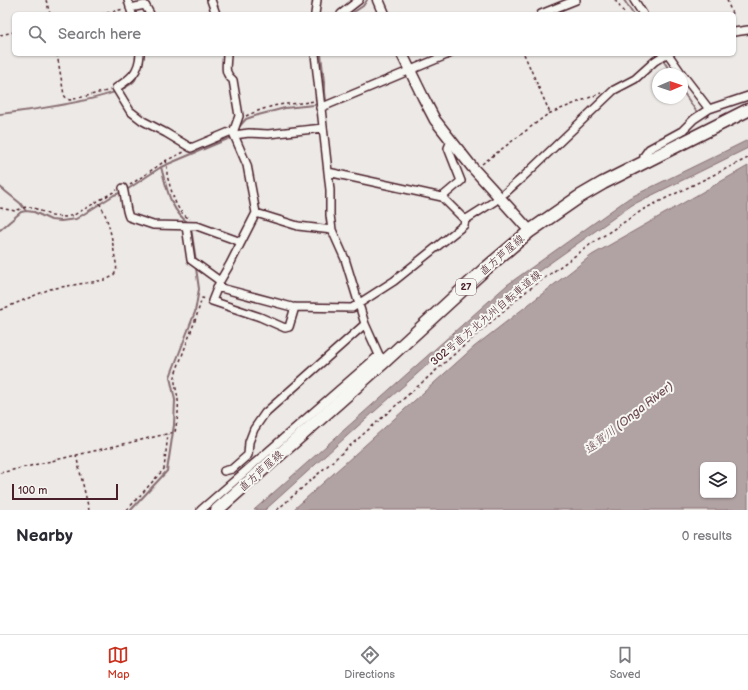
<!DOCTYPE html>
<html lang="en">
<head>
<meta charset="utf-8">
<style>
  :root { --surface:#fff; --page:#f2f2f3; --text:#2b2b33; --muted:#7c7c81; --line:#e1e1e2; --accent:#c8321e }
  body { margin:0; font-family:"Balsamiq Sans","Klee One",sans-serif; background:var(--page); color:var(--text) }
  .controls { position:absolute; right:12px; bottom:12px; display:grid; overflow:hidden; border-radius:6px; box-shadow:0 1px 3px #0004 }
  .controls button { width:36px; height:36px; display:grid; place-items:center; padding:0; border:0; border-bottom:1px solid var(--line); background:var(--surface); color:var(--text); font:20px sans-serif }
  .compass { position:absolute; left:652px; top:68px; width:36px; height:36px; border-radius:50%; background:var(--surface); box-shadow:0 1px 3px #0004; rotate:88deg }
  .scale { position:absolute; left:12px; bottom:10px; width:106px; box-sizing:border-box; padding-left:4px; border:2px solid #4a1f2b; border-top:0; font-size:11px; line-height:14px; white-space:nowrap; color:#4a1f2b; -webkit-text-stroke:3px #f6f6f2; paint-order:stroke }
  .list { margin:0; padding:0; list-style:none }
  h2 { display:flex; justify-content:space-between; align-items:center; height:52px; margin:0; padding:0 16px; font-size:17px }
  h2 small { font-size:13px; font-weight:400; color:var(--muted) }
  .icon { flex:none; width:22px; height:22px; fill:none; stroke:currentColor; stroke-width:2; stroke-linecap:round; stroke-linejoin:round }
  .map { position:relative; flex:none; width:748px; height:510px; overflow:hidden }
  .search { position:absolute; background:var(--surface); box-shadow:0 1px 3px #0004; left:12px; right:12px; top:12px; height:44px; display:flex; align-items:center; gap:10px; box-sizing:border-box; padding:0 14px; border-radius:6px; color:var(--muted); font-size:15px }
  .sheet { height:124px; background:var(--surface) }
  nav { display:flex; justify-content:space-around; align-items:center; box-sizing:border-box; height:56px; border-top:1px solid var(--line); background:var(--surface); font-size:11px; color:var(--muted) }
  nav a { display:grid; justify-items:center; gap:2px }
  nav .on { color:var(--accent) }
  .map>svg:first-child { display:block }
</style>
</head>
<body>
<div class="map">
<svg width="748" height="510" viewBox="0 0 748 510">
  <rect width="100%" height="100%" fill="#ece9e6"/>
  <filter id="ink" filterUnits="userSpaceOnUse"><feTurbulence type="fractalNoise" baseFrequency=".025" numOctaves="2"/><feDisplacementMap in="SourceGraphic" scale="8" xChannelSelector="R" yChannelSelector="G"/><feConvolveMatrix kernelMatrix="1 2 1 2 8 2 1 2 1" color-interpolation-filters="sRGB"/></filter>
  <g filter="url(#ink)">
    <!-- water -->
    <path fill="#b1a2a3" stroke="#886e73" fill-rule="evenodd" d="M748,140V148L632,205L512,290L357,427L265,510H254L507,285L629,198Z
      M748,166V510H293L474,347L592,255ZM703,465H733V495H703Z"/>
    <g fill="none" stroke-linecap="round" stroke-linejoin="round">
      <!-- stream -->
      <path stroke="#886e73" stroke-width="2" d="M624,0L633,14
        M351,14L363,6L367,0
        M659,54L672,74
        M143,59L144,54
        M682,90L696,111
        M0,114C24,111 122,99 135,80C136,79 136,76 137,74
        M238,128L246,119L258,115L285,108L314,105L326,101L321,54
        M161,167C167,189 170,211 190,224
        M0,187L20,203L26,211
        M191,228L196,261
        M0,230L21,212L26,211L34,212L51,220L61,221L76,219L114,195L125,191L161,167L230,138L232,135
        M131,510L167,471L174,425L175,400L170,377L195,312L199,289L196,268"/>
      <!-- street casing -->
      <g stroke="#4a1f2b" stroke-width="10">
        <path id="street" d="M128,0L132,14
          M211,0L216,14
          M634,0L643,14
          M130,8L145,5L150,14
          M315,14L317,0
          M341,14L359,0
          M541,14L576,0
          M734,32L748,30
          M140,54C139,73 130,79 116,88L130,111L143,121L166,133L191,148L234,130V135L247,165L256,213L298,226L332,230
          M227,54C227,65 223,73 233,80L239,116L234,130
          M315,54L330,190V215L332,230L345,259L365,324L379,355L385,361
          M668,54L682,74
          M682,74L709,109L748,96
          M320,108L449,54
          M234,135L249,133L268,134L323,128
          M644,162V156L649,149L682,131L694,119L709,109
          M328,172L442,197L465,220
          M123,188C126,198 125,208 129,217L153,225L197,226L241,242
          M505,193L523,177L614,90L635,79L655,61L666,54
          M442,197L461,181L448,148L451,141
          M256,213L230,264L220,281L212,301L260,317L285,328L289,327L295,307
          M186,226L191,260L220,281
          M217,287L292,307L352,308L394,281L464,225L465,220L495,201
          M224,471L232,469L248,455L249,442L254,429L265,413L365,324
          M201,510L379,355"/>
      </g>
      <!-- secondary casing -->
      <g stroke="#4a1f2b" stroke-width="13">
        <path id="secondary" d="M378,0L384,14
          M402,54L423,97L435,120L472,167L530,231"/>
      </g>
      <!-- primary casing -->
      <g stroke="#4a1f2b" stroke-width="15">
        <path id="primary" d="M217,510L385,361L484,270L530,231L579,197L603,183L748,110"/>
      </g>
      <!-- path -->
      <path stroke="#4a1f2b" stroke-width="1.5" stroke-dasharray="3 3" stroke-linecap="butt" d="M46,0L50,14
        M615,0L625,14
        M727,0L732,14
        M101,14L124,9
        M0,35L14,32
        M57,54L64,95L67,99L70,100L111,90
        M524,54L550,113
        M246,116C259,110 275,104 289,104C298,103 306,103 314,101
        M166,160C167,165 167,168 167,173C167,177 169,182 170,186C174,199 177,212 190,219
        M482,164L548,114L601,93
        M130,185L165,161L184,152
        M0,208L15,211L26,207H32L52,216L65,217L74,215L117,190
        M0,310L50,289L104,280C108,279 113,277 115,273C118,269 116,263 115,258C112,238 109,218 98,201
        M76,455L89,510
        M0,473L175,432C177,422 179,411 178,400C177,389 173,383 176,372L196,318L202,298L206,299
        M127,510L164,469L168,434
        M277,510L524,293L591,244L644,209L748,158"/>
      <!-- street -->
      <use href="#street" stroke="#f6f6f2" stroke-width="7"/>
      <!-- secondary -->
      <use href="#secondary" stroke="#f6f6f2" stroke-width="10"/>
      <!-- primary -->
      <use href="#primary" stroke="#f6f6f2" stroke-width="12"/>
    </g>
  </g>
  <g text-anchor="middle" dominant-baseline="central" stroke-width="4" stroke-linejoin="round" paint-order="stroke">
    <!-- shield labels -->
    <rect fill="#f6f6f2" stroke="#7e6067" stroke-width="1" x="456" y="279" width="20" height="16" rx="3"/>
    <g font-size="10" font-weight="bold" fill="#4a1f2b">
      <text x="466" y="287">27</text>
    </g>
    <!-- street labels -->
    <g font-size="11" fill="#4a1f2b" stroke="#f6f6f2">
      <text transform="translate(502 255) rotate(-41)">直方芦屋線</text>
      <text transform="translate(486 318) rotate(-40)">302号直方北九州自転車道線</text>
      <text transform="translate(261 471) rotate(-42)">直方芦屋線</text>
    </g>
    <!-- water labels -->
    <g font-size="12" font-style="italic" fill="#6e4d55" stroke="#f6f6f2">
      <text transform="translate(629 418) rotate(-38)">遠賀川 (Onga River)</text>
    </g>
  </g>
</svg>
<div class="controls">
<button><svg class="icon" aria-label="layers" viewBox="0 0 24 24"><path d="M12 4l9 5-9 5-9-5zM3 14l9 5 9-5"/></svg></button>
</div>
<svg class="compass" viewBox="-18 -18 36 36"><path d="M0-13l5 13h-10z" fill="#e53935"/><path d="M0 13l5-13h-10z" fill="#7c7c81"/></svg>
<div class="scale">100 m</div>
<div class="search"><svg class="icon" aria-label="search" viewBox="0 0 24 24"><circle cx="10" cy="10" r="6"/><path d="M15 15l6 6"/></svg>Search here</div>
</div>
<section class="sheet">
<h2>Nearby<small>0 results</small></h2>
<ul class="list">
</ul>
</section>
<nav>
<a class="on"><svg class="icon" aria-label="map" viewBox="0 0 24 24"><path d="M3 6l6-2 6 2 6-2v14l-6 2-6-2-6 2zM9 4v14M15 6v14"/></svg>Map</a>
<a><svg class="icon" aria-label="directions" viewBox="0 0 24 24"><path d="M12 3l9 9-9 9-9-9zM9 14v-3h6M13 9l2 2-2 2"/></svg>Directions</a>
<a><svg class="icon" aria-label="saved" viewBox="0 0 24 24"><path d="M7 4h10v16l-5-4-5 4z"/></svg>Saved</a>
</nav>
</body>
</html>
